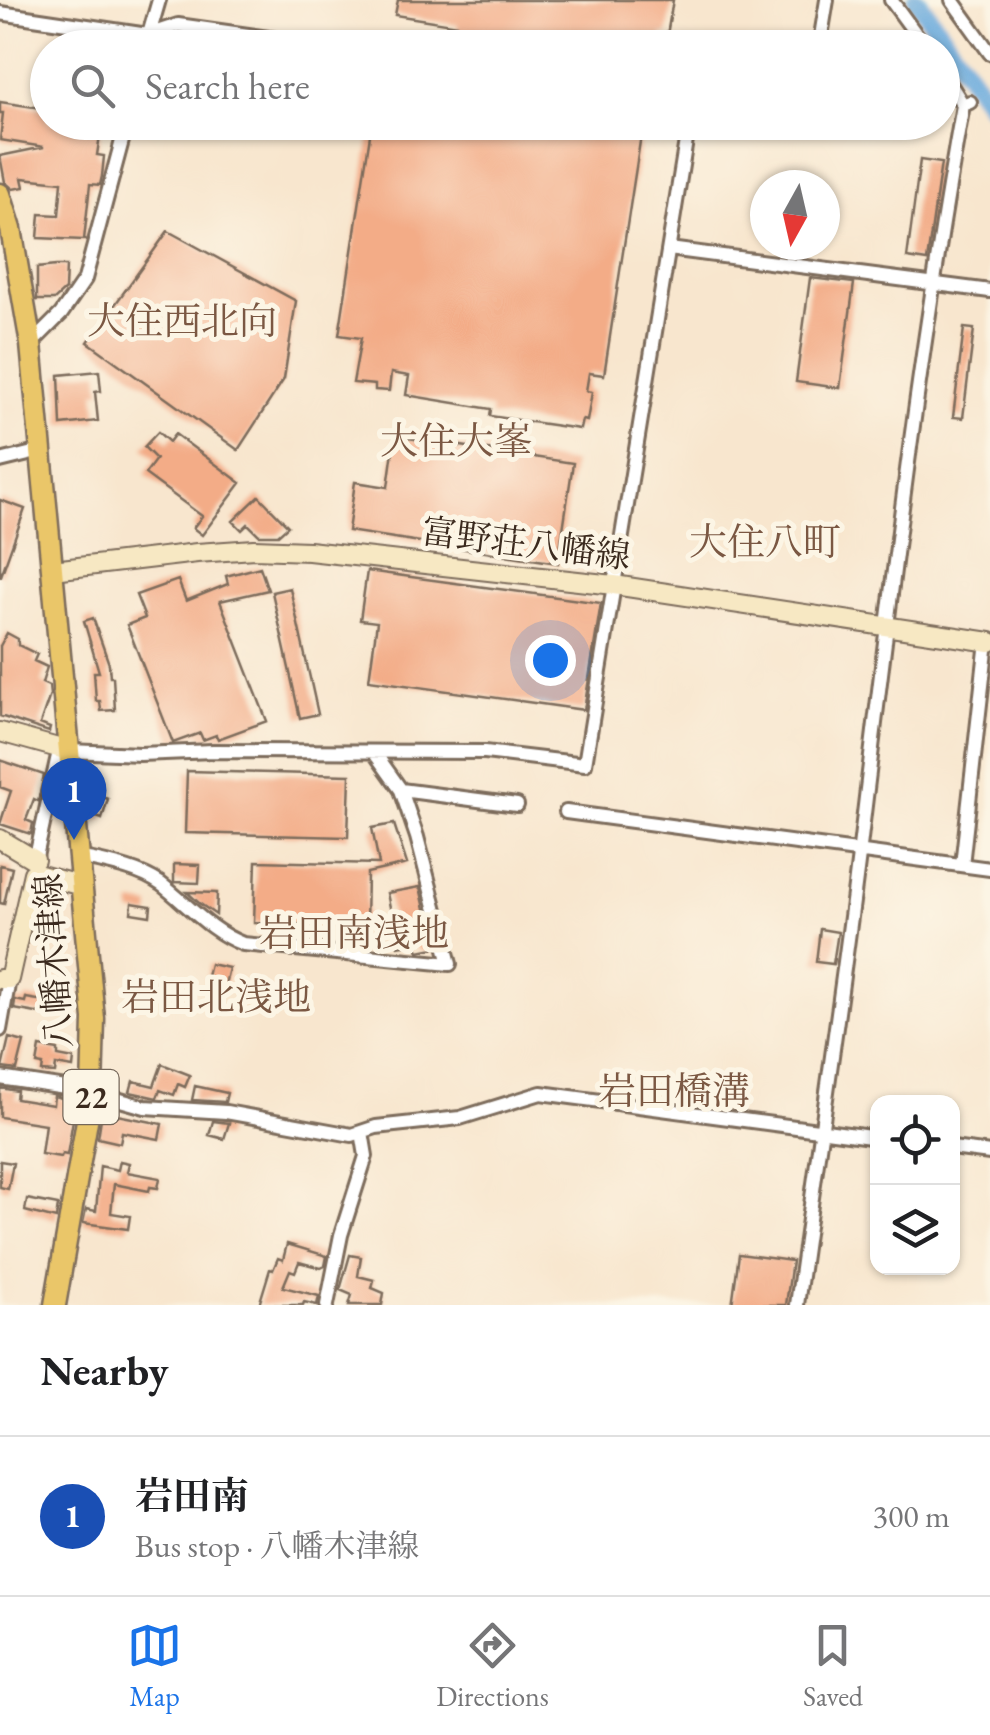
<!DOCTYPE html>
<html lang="en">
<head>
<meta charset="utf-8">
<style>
  :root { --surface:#fff; --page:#f2f2f2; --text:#202124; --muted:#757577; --line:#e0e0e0; --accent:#1a73e8 }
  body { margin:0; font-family:"EB Garamond","Noto Serif JP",serif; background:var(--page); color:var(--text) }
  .controls { position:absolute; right:30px; bottom:30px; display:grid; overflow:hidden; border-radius:20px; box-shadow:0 2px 8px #0004 }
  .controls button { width:90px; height:90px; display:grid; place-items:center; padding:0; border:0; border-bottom:2px solid var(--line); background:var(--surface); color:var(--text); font:50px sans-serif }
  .compass { position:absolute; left:750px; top:170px; width:90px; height:90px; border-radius:50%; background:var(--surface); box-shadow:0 2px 8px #0004; rotate:188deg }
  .you { position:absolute; left:550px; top:660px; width:35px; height:35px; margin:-25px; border:8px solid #fff; border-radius:50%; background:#1a73e8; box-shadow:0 0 0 15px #1a73e833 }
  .badge { display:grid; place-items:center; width:65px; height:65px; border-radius:50%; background:var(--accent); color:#fff; font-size:32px; font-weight:700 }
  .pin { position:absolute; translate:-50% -82px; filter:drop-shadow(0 2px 5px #0008) }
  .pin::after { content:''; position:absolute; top:52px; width:35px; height:30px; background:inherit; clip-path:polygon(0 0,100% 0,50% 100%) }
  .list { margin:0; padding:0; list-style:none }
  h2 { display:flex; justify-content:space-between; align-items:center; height:130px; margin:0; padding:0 40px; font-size:42px }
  h2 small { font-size:32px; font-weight:400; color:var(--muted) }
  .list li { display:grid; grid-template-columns:65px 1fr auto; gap:30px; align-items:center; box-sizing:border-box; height:160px; padding:0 40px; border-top:2px solid var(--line) }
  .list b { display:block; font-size:38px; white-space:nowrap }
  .list p { margin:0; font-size:32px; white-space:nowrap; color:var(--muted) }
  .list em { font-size:32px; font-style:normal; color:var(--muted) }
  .icon { flex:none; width:55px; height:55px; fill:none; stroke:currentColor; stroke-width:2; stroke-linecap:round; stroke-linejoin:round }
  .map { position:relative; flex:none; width:990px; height:1305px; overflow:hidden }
  .search { position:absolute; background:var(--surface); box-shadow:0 2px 8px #0004; left:30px; right:30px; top:30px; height:110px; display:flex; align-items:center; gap:25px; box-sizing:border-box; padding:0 35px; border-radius:55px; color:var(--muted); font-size:38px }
  .sheet { height:290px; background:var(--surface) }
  nav { display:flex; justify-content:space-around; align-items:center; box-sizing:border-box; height:140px; border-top:2px solid var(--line); background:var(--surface); font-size:28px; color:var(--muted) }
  nav a { display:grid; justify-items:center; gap:5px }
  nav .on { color:var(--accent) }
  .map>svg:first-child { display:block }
</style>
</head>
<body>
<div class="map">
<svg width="990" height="1305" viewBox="0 0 990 1305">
  <rect width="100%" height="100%" fill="#fcf5e5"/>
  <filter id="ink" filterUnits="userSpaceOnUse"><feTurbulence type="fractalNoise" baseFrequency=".01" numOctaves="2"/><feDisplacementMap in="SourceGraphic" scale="20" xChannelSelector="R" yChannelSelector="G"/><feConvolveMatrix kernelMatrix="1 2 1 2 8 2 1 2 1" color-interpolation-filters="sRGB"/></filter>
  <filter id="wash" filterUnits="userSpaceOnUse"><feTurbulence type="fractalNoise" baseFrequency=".0048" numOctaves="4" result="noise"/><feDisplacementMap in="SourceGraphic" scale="40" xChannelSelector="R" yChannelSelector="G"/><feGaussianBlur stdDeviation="2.25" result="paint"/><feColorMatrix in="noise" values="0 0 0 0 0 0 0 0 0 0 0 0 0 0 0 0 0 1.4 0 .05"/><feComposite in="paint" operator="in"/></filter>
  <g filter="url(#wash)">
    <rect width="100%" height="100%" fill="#f8e6ce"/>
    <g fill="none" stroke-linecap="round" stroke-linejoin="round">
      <!-- river -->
      <path stroke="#6aaadd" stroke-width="20" d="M917,0L990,105"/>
    </g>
    <g id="blocks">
      <!-- building -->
      <path fill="#f3ac87" d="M398,0H673L667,35L662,34V42L657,41L656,48H488L455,42L458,25L395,15Z
        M0,102L48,109V122H102L97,155L104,156L102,176L100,185L90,184L84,240L38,238L40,214L59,215L62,182L22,178L24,187L13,189L5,182L0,156L44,147L0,140L3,113H0Z
        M372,122H643L604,375L589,373L586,391L592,392L587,421L582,420L580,429L490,416L491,409L406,395L409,376L391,373L389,391L375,390V385L353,383L361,338L339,335Z
        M920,160L941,163L927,261L907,258Z
        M168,231L296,301L284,379L238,450L88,342Z
        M56,266H66L65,290L54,300H37V268Z
        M810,278L854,283L840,388L796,382Z
        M964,328L974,329L963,418L953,417Z
        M99,371L101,391L95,392L98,421L61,425L59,375Z
        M158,432L169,442L175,434L241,483L202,535L193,528L202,516L145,474L156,459L144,447Z
        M395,436L573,463L558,563L348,531L355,482L388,487Z
        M259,496L288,526L278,535H259L248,524L242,530L233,521Z
        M0,500L25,509L1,576H0Z
        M260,567L268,590L220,601L267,721L218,739L216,735L203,740L200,733L173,743L127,625L145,618L136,595L178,580L186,601L228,584L226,576Z
        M367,571L601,603L584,710L369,680L377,622L360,620Z
        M290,588L318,714L300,718L272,592Z
        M93,618L109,664L110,677H113L115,710L101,711L100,701H96L94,672H99L84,621Z
        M7,633L18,639V645L37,654L34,661L47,667L42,683L49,686L50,695L40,724L50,728L49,732L0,716V646Z
        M0,760L44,775L38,801L34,799L26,820L33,823L31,834L0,824L11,791L0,787Z
        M187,771L350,775L348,837L185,833Z
        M97,795L108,799L102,819L91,815Z
        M394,824L407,864L367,873L366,926L254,923L256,861L379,864L372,828Z
        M174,864L200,865L199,883L174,882Z
        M0,865L12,868L4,904L0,903Z
        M420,887L434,948L419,951L415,943L398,946L387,893Z
        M187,892L217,893L216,915L199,903Z
        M132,903L151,906L150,916L131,913Z
        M820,929L838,932L833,964L816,962Z
        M210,964L229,968L223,993L204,989Z
        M26,998L44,1001L42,1014L14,1009L15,1000L25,1002Z
        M9,1038L24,1042L17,1070L2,1068Z
        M40,1047L58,1050V1056L74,1059L73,1068L56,1065L55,1073L42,1072L43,1065L37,1064Z
        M162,1064L190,1075L185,1087L178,1084L174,1095L160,1090L157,1098L130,1092L133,1081L154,1086Z
        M195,1086L227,1093L225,1102L192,1100Z
        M0,1088L17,1091L16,1099L53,1105L54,1096L76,1102L67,1155L62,1154L61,1157L41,1154L45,1124L0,1117Z
        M102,1112L162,1124L159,1139L122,1132L120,1143L98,1138Z
        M213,1121L229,1123L224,1139L209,1135Z
        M0,1161L13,1163L8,1189L0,1187Z
        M120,1161L129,1163L127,1172L160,1178L158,1188L150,1187L149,1191L114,1184L111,1213L130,1216L128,1229L83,1223L86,1209L96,1211L100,1166L118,1170Z
        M27,1199L58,1205L56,1219L25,1211Z
        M287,1244L327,1256L325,1266L321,1268L299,1262L295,1272L290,1270L283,1287L319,1296L317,1305L304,1302L303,1305H259L270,1269L273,1270L278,1258L283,1260Z
        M739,1254L792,1261L786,1305H732Z
        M350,1255L361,1257L358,1276L374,1280L372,1288L384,1293L382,1305H349L352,1295L340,1290Z"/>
    </g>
  </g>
  <g filter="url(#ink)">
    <use href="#blocks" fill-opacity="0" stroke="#7d6c5c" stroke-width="2.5"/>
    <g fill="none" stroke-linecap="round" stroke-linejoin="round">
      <!-- street casing -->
      <g stroke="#7d6c5c" stroke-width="18">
        <path id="street" d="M891,0L926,48
          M952,0L990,53
          M0,13L148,35L178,25L340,48
          M145,48L159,0
          M819,48L827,0
          M942,71L963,105
          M669,249L990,291
          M31,344L61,314L85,279L127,122
          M0,461L41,451
          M69,751L140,754L213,751L485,752L585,764L689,122
          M401,790L517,805
          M566,812L990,869
          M79,857C106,863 138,868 161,884C188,905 211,932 243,944L450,964L417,837L401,790L374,752
          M962,865L987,641
          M34,866L59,751
          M0,1030L9,979
          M0,1078L92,1092L145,1107L226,1112L352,1135L376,1127L460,1118L541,1093L878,1138
          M952,1148L990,1153
          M327,1305L341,1235L366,1156L362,1132
          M797,1305C818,1152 841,1000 860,847C890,599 919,351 963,105L970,102"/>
      </g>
      <!-- secondary casing -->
      <g stroke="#7d6c5c" stroke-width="22">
        <path id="secondary" d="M53,570L197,553L254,549L309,551L614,585L990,642
          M0,732L69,751
          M0,839L35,860
          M0,979H9L33,873L82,886"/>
      </g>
      <!-- primary casing -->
      <g stroke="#7d6c5c" stroke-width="25">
        <path id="primary" d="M0,194L11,229L31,344L94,1019L92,1092L55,1305"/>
      </g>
      <!-- street -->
      <use href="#street" stroke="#fff" stroke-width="12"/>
      <!-- secondary -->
      <use href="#secondary" stroke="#f7e8c3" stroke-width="18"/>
      <!-- primary -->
      <use href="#primary" stroke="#eac669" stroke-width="20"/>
    </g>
  </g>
  <g text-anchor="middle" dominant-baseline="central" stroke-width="10" stroke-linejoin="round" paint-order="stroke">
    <!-- shield labels -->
    <rect fill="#fcf5e5" stroke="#75675a" stroke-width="2.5" x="63.5" y="1070" width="55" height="54" rx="8"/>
    <g font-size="32" font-weight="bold" fill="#3b2a1e">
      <text x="91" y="1097">22</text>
    </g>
    <!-- street labels -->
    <g font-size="35" fill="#3b2a1e" stroke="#fcf5e5">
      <text transform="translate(526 543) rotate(7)">富野荘八幡線</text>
      <text transform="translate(53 961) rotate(-94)">八幡木津線</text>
    </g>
    <!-- neighbourhood labels -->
    <g font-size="38" fill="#7b5843" stroke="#fcf5e5">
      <text x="182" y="320">大住西北向</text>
      <text x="456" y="440">大住大峯</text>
      <text x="765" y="541">大住八町</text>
      <text x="354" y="932">岩田南浅地</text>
      <text x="216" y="996">岩田北浅地</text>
      <text x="674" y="1090">岩田橋溝</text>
    </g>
  </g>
</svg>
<div class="controls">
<button><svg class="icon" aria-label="locate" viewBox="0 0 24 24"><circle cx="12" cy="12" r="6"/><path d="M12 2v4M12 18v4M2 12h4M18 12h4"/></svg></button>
<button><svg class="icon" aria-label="layers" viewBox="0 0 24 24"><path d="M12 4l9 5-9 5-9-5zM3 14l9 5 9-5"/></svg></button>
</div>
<svg class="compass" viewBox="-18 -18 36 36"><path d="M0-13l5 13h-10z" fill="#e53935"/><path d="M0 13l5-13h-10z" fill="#757577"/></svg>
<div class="you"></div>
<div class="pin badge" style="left:74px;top:840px;background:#1a4fb4">1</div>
<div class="search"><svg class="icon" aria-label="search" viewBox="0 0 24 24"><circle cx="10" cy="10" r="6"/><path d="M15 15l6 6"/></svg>Search here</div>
</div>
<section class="sheet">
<h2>Nearby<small></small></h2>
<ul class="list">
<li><span class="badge" style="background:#1a4fb4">1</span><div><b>岩田南</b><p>Bus stop · 八幡木津線</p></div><em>300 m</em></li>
</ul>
</section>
<nav>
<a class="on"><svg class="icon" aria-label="map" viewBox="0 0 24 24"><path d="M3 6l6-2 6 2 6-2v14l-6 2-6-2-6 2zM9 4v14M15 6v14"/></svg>Map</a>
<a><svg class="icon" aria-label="directions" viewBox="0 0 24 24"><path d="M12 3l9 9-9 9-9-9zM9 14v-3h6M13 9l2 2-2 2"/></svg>Directions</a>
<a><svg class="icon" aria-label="saved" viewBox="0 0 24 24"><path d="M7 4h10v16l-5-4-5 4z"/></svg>Saved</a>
</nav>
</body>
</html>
